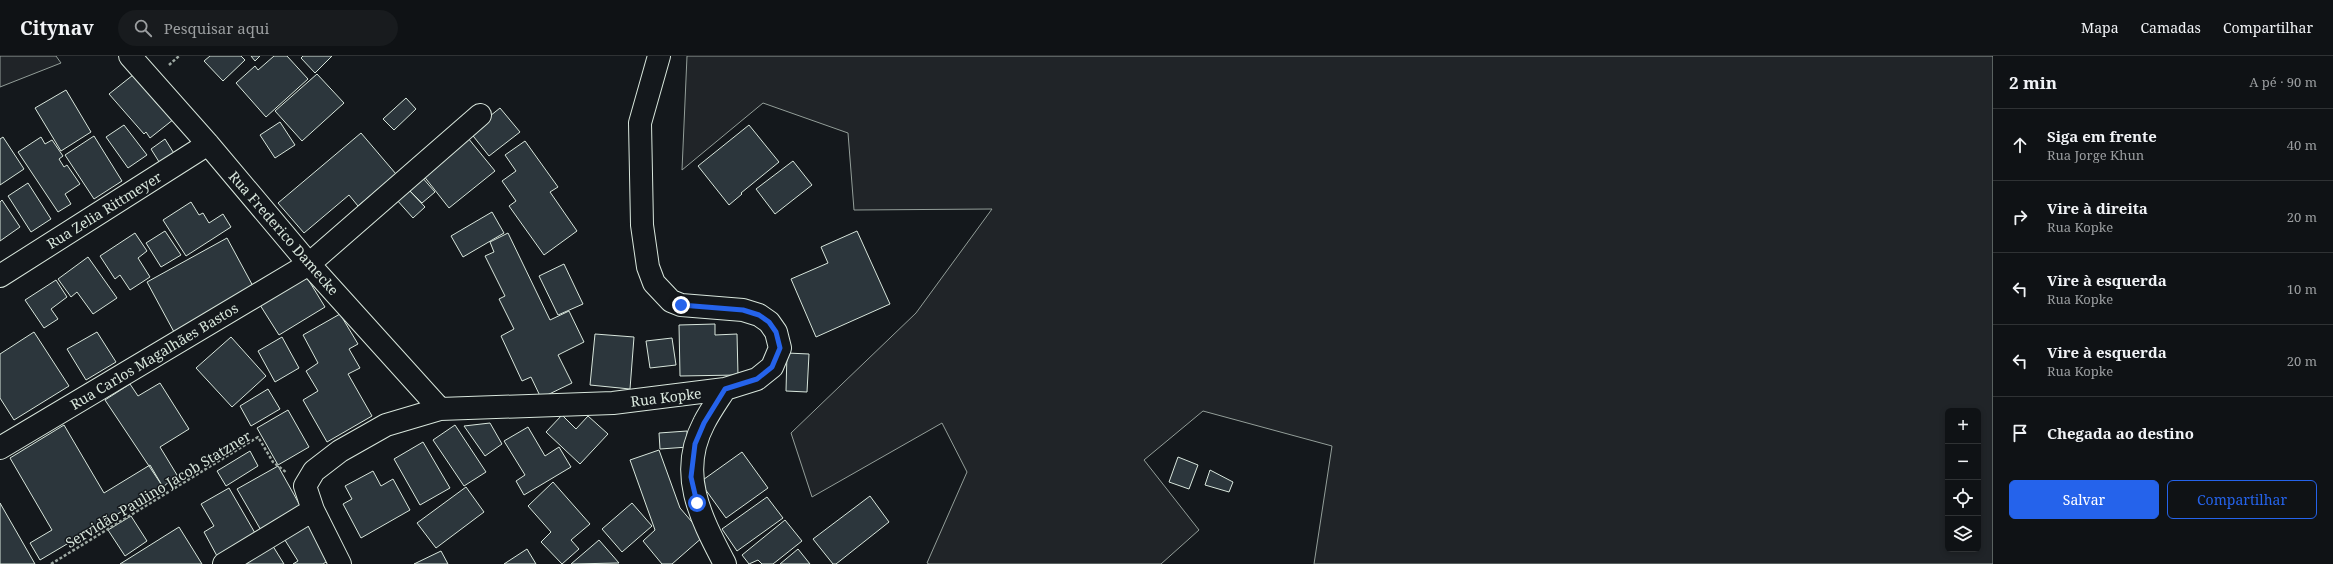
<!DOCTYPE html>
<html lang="pt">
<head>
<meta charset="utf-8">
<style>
  :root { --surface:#0f1215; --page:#181b1e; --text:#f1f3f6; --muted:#9b9ea0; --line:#2f3234; --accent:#2563eb }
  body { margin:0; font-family:"Noto Serif",serif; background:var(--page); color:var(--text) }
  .controls { position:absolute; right:12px; bottom:12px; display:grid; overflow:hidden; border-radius:6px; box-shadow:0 2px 6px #0003 }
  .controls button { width:36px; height:36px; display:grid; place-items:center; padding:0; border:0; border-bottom:1px solid var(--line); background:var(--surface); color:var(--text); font:20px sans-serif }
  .stop { position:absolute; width:12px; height:12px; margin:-9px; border:3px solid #2563eb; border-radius:50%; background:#fff }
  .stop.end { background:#2563eb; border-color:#fff; box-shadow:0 1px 4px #0008 }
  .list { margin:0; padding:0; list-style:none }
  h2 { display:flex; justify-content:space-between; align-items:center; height:52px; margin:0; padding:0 16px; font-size:17px }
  h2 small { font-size:13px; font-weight:400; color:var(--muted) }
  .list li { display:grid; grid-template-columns:26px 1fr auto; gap:12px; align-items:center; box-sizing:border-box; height:72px; padding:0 16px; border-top:1px solid var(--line) }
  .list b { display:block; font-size:15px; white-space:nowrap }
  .list p { margin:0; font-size:13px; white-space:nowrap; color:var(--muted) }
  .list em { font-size:13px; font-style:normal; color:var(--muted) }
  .actions { display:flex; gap:8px; padding:12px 16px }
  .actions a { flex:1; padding:9px 0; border:1px solid var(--accent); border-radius:6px; text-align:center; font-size:14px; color:var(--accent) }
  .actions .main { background:var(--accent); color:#fff }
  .icon { flex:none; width:22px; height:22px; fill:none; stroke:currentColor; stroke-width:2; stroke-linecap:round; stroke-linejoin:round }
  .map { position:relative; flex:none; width:1993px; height:508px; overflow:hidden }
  header { display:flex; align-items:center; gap:24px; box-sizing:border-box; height:56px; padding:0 20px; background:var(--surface); border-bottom:1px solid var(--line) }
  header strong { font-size:19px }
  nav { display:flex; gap:22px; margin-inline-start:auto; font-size:14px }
  .search { width:280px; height:36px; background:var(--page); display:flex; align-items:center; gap:10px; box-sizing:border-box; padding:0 14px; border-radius:22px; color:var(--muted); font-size:15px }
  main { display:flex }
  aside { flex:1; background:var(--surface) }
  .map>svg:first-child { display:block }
</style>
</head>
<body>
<header>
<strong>Citynav</strong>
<div class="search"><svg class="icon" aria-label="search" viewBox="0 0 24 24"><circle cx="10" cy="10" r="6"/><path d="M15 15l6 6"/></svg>Pesquisar aqui</div>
<nav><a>Mapa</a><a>Camadas</a><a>Compartilhar</a></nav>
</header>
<main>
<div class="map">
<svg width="1993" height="508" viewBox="0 0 1993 508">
  <rect width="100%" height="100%" fill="#14181c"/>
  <!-- green -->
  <path fill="#202428" stroke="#939e99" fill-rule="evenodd" d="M0,0H56L61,7L0,31Z
    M687,0H1993V508H1314L1332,390L1203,355L1144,404L1199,474L1161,508H929L927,507L967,416L942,367L812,441L791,377L916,257L992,153L854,154L848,77L763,47L682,114ZM1948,355H1978V493H1948Z"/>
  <!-- building -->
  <path fill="#2c363c" stroke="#d8e6dc" d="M210,0H241L245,4L223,25L204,5Z
    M251,0H260L255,5Z
    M274,0H287L308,23L266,61L236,27L255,10L258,14Z
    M303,0H332L315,17L301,2Z
    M317,18L344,47L302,85L275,55Z
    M133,19L159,50L162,48L174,63L150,82L146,76L144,78L109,38Z
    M66,34L91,76L61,95L35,52Z
    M406,42L416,53L394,74L383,63Z
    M500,52L520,76L489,100L470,76Z
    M280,66L295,89L275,102L260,79Z
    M124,69L147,99L128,112L106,81Z
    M749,69L779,106L741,137L742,138L729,149L698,110Z
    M361,77L396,118L358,150L349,139L304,177L278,147Z
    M94,80L122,125L94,143L65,99Z
    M3,81L24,113L0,129V83Z
    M41,81L45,88L52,84L63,100L59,103L64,111L67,109L80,128L65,138L71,148L58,156L18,96Z
    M468,82L495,115L449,152L423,119Z
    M165,83L175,99L161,109L151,93Z
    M525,85L558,131L550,136L577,175L544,199L509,150L516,145L502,125L516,115L505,99Z
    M793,105L812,129L775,158L756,133Z
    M421,120L435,136L422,147L407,132Z
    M28,127L51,163L31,176L8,140Z
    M407,132L425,151L413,162L396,143Z
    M2,144L20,171L0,185V146Z
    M191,146L199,159L203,157L209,167L223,158L231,171L186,200L163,164Z
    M492,156L504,177L463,201L451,180Z
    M165,175L181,199L161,211L146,187Z
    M857,175L890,248L816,281L791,223L828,207L821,191Z
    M135,177L147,195L138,202L150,221L130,234L120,219L115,223L100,200Z
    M508,177L550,264L569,255L584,286L558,299L572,327L541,342L531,321L522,325L501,280L514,273L499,243L505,240L485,200L494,196L490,186Z
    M227,182L254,232L174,276L147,226Z
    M88,201L117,242L93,258L77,236L71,241L58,223Z
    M564,208L583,248L558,259L539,220Z
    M306,220L325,251L279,279L260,249Z
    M56,224L67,241L51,253L58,263L44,272L25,244Z
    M340,258L358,288L349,293L360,312L348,318L372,360L327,386L303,344L318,335L306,315L318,307L303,279Z
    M715,268V279L737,278L738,319L680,320L679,269Z
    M34,276L69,330L14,364L0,342V298Z
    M97,276L116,306L86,324L67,293Z
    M595,278L634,281L630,333L590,329Z
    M231,281L266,320L232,351L196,312Z
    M282,281L299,312L275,326L258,295Z
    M672,282L676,309L650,312L646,285Z
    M787,297L809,298L807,336L786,335Z
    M160,327L189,373L160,391L177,419L163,431L105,344L130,328L138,340Z
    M268,333L280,353L251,370L240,350Z
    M288,354L309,391L278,409L257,372Z
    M562,359L576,373L588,360L608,378L580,408L546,376Z
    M490,367L502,388L485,400L464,370Z
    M64,369L104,437L150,409L163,431L40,504L30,487L52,474L10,402Z
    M455,369L486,416L464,430L433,384Z
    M528,371L545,400L559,391L571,411L524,439L516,425L525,419L504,385Z
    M687,375L688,391L660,393L659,377Z
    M423,386L450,432L420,449L394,403Z
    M659,394L680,452L704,480L672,508H662L643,485L655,474L630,404Z
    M250,395L258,410L226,430L217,415Z
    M742,396L768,432L726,462L700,426Z
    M1178,401L1198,409L1189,433L1169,426Z
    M278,410L302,453L262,476L237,433Z
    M1210,414L1233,426L1229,436L1205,429Z
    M373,415L381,430L393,423L410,454L361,482L343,448L352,443L345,430Z
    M553,426L590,468L571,484L579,493L562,508L541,486L551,476L528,450Z
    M466,431L484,456L436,492L417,467Z
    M229,432L255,477L217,500L204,476L214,470L201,448Z
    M870,440L889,466L836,508H833L813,483Z
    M767,441L783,462L737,495L722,473Z
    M0,447L35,508H0Z
    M632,447L652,470L622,496L602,473Z
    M131,460L147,485L125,500L108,474Z
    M785,464L802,485L773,508H762L758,504L749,508L742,499Z
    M307,467L329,504L323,508H293L298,505L283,481Z
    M179,471L202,508H120Z
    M599,484L619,507L571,508Z
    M271,487L284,508H234Z
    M527,493L536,508H504Z
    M798,493L810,508H780Z
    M441,495L448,508H414Z"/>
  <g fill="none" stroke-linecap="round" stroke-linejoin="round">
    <!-- minor casing -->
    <g stroke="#d8e6dc" stroke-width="24">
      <path id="minor" d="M130,0L208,88L309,208L440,353
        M0,220L208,88
        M725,333C718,344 710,355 704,367C677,418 701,462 725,508
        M0,392L309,208L480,59
        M224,508L313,454
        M340,508L313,454L305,430L314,415L340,395L386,369L440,353L613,347L725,333L757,323L772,311L780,292L776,276L769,266L759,259L743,254L681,249L671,245L654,227L648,211L642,169L640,67L659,0"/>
    </g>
    <!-- path -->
    <path stroke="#9da8a2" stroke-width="2.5" stroke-dasharray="3 2" stroke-linecap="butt" d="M169,9L179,0
      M51,508L258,381L273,406L287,417"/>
    <!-- minor -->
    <use href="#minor" stroke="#14181c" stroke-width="22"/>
  </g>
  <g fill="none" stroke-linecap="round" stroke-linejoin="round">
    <!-- route -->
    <path stroke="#2563eb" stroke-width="5" d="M681,249L743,254L759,259L769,266L776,276L780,292L772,311L757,323L725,333L704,367L695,388L691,421L697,447"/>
  </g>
  <g text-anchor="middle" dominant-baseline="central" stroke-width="3" stroke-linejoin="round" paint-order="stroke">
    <!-- street labels -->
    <g font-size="14" fill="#d8e6dc" stroke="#14181c">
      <text transform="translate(104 154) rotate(-32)">Rua Zelia Rittmeyer</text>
      <text transform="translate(284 177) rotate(49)">Rua Frederico Damecke</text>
      <text transform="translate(154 300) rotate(-31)">Rua Carlos Magalhães Bastos</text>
      <text transform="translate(666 341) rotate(-7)">Rua Kopke</text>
      <text transform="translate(158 433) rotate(-31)">Servidão Paulino Jacob Statzner</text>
    </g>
  </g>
</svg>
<div class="controls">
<button>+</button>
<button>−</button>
<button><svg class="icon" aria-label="locate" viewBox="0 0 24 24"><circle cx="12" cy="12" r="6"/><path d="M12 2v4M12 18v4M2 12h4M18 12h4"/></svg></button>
<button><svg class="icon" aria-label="layers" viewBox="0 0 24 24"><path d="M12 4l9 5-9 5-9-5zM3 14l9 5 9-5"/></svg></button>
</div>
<div class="stop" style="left:697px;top:447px"></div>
<div class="stop end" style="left:681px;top:249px"></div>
</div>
<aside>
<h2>2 min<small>A pé · 90 m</small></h2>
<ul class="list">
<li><svg class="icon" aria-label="ahead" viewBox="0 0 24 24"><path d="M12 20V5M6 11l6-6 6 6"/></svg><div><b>Siga em frente</b><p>Rua Jorge Khun</p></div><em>40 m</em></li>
<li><svg class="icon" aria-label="right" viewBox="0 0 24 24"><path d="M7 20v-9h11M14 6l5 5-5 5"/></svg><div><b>Vire à direita</b><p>Rua Kopke</p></div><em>20 m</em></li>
<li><svg class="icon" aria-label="left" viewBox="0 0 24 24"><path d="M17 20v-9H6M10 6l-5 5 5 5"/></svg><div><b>Vire à esquerda</b><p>Rua Kopke</p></div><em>10 m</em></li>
<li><svg class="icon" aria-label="left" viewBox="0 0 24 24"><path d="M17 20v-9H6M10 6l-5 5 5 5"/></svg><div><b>Vire à esquerda</b><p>Rua Kopke</p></div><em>20 m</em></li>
<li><svg class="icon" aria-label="arrive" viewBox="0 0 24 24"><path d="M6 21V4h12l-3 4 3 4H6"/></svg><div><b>Chegada ao destino</b></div></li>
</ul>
<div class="actions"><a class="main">Salvar</a><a>Compartilhar</a></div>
</aside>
</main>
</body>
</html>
